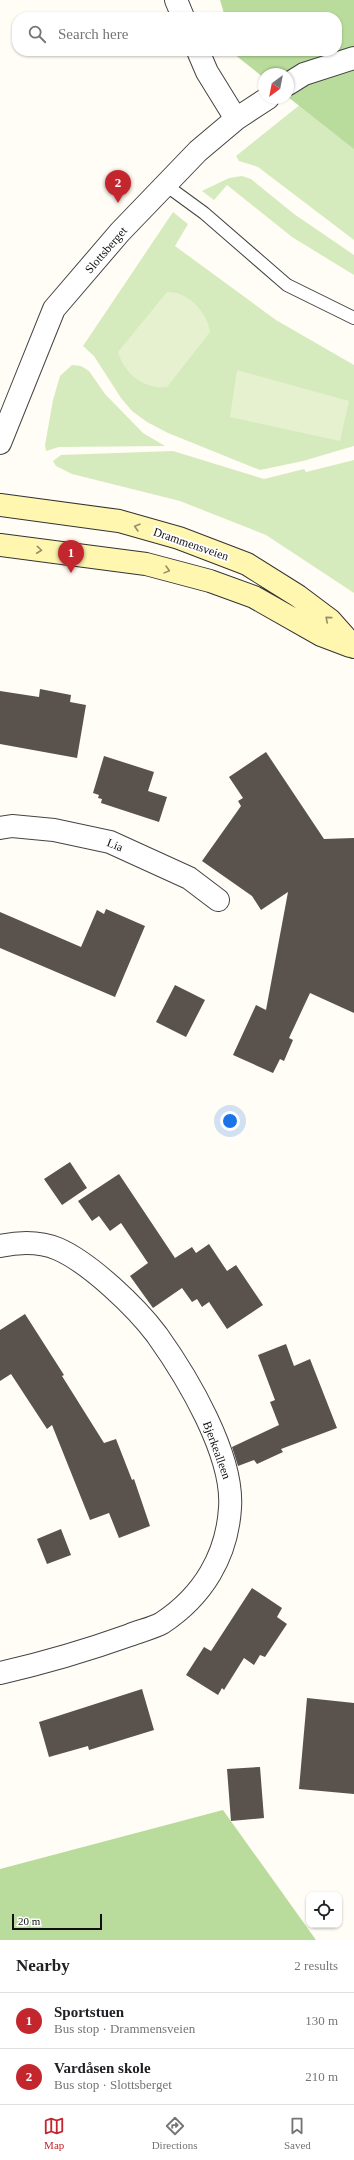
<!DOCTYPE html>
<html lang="en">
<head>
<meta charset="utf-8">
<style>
  :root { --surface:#fff; --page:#f2f2f2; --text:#202124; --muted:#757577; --line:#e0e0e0; --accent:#c4262e }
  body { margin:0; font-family:"Times New Roman",serif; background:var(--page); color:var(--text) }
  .controls { position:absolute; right:12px; bottom:12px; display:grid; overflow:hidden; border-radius:8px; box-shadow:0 1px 3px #0004 }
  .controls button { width:36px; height:36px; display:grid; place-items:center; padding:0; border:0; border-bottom:1px solid var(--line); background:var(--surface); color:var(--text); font:20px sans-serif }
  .compass { position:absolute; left:258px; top:68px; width:36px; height:36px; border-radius:50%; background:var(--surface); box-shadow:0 1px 3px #0004; rotate:212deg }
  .scale { position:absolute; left:12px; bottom:10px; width:90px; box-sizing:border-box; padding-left:4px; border:2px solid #111; border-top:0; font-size:11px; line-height:14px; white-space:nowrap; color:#111; -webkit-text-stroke:3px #fff; paint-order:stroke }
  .you { position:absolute; left:230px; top:1121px; width:14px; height:14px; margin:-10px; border:3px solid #fff; border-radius:50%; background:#1a73e8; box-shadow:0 0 0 6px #1a73e833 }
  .badge { display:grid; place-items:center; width:26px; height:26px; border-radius:50%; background:var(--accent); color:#fff; font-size:13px; font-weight:700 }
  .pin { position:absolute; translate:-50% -33px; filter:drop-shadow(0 1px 2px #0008) }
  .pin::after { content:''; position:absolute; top:21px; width:14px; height:12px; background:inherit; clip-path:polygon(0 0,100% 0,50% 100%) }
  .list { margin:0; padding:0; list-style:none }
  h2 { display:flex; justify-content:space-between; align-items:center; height:52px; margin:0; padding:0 16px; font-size:17px }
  h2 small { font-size:13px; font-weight:400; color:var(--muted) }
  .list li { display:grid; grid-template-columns:26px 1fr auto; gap:12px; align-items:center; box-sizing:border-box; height:56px; padding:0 16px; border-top:1px solid var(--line) }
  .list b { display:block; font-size:15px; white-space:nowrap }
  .list p { margin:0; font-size:13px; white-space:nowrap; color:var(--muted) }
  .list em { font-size:13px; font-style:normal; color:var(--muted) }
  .icon { flex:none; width:22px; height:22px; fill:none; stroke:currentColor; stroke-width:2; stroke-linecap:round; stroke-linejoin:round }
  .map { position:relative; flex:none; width:354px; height:1940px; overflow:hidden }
  .search { position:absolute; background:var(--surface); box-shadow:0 1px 3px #0004; left:12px; right:12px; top:12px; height:44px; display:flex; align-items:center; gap:10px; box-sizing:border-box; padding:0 14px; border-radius:16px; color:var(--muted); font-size:15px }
  .sheet { height:164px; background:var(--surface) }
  nav { display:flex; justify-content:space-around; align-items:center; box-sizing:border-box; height:56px; border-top:1px solid var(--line); background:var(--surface); font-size:11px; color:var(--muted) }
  nav a { display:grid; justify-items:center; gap:2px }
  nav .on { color:var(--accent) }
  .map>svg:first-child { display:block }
</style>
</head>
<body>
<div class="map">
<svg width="354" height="1940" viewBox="0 0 354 1940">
  <rect width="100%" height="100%" fill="#fffdf5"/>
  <!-- green -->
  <path fill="#d5ebbd" d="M336,76L354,78V240L258,167L239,161L236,156Z
    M242,176L251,179L294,214L354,255V275L292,237L227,185L214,200L202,191L229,178Z
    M173,212L188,224L175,246L276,320L354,365V446L303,461L260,470L168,433L147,422L132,411L121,398L94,356L83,346Z
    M72,365L81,366L89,371L105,394L143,433L165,446L59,447L46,451L45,445L53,400L60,376Z
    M173,451L264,479L304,469L306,472L354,460V593L266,535L180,501L72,474L56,466L53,461L61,455Z"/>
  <!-- forest -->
  <path fill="#b9dc9c" d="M220,0H354V149L288,97V74H264V78L234,54L233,51H337V17H225Z
    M223,1810L316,1940H0V1869Z"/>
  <!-- pitch -->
  <path fill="#e6f2cf" d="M167,292C188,291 208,313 210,332L167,387C144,390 124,373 118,352Z
    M237,370L349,401L340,441L230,417Z"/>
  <!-- building -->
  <path fill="#5a524d" d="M40,689L71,695L70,702L86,705L77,758L0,744V691L39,697Z
    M266,752L324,839L354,838V1013L310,993L289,1038L293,1040L284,1061L280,1059L273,1073L233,1055L256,1005L266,1010L288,892L261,910L252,896L202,861L241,806L238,801L243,798L229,777Z
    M104,756L154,772L148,791L167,797L159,822L101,803L102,799L98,798L99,795L93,793Z
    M106,909L145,926L115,997L0,948V912L81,947L97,910L104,914Z
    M175,985L205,1000L186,1037L156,1022Z
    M70,1162L87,1188L62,1205L44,1179Z
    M119,1174L175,1258L192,1247L196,1253L209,1244L227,1271L236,1265L263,1305L227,1329L209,1302L202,1307L197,1299L192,1302L182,1288L153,1308L130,1276L148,1263L121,1223L110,1231L99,1216L92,1221L78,1201Z
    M25,1314L64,1375L62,1376L104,1443L116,1439L132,1480L134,1479L150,1526L119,1538L109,1513L90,1520L52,1425L47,1429L11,1374L0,1381V1330Z
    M286,1344L294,1366L310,1359L337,1428L281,1449L283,1452L257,1464L254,1460L238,1466L232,1447L279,1425L270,1402L275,1400L258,1355Z
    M61,1529L71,1555L47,1564L37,1539Z
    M252,1588L282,1608L277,1617L287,1624L265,1657L260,1655L254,1665L244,1658L224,1690L222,1688L218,1695L186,1675L204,1647L211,1651Z
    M142,1689L154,1730L89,1750L88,1746L49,1757L39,1722Z
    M307,1698L354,1703V1794L299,1789Z
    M260,1767L264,1818L231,1821L227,1769Z"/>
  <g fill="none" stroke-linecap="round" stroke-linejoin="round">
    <!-- lane casing -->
    <g stroke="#444" stroke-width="14">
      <path id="lane" d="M167,186L204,213L287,285L354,318"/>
    </g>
    <!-- street casing -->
    <g stroke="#444" stroke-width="24">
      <path id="street" d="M176,0L183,17
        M198,51L207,72L236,119
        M288,84L304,74L354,58
        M0,443L54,309L120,232L198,151L236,119L268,98
        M0,828L12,826L54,830L110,842L189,878L218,900
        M0,1246C19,1242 39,1241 58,1249C90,1263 136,1307 157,1335C187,1377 234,1455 230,1508C227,1556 203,1596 162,1623C153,1628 140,1631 130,1635C88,1650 44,1663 0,1673"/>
    </g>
    <!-- secondary casing -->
    <g stroke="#333" stroke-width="24">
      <path id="secondary" d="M0,505L119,521L179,538L247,564L298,596L330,620L354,647
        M0,545L146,564L210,581L254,597L321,635L350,646"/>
    </g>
    <!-- lane -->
    <use href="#lane" stroke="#fff" stroke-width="12"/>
    <!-- street -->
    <use href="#street" stroke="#fff" stroke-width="22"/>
    <!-- secondary -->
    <use href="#secondary" stroke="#fff6b0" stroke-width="22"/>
  </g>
  <!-- one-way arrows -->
  <defs><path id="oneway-chevron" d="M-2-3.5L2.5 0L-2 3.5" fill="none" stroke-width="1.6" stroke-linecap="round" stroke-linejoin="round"/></defs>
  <g stroke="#948f68">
    <use href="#oneway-chevron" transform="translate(137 527) rotate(-164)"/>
    <use href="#oneway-chevron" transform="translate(39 550) rotate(6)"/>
    <use href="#oneway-chevron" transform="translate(167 570) rotate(15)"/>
    <use href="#oneway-chevron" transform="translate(328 619) rotate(-139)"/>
  </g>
  <g text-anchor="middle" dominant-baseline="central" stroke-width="4" stroke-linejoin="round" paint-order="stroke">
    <!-- street labels -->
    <g font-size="12" fill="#111" stroke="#fff">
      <text transform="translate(106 250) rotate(-49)">Slottsberget</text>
      <text transform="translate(191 544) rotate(19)">Drammensveien</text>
      <text transform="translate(115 845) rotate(21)">Lia</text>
      <text transform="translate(217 1450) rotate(70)">Bjerkealleen</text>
    </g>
  </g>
</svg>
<div class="controls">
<button><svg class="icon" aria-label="locate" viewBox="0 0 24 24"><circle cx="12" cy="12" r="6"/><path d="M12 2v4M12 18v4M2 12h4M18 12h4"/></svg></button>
</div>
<svg class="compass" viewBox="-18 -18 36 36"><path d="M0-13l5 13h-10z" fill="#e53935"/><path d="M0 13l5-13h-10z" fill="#757577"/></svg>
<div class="scale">20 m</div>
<div class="you"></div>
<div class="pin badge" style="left:71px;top:573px">1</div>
<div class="pin badge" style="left:118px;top:203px">2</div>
<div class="search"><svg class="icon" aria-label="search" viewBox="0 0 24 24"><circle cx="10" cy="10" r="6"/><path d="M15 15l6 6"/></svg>Search here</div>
</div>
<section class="sheet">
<h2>Nearby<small>2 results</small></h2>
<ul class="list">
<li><span class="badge">1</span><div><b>Sportstuen</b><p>Bus stop · Drammensveien</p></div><em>130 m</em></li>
<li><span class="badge">2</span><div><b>Vardåsen skole</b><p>Bus stop · Slottsberget</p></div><em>210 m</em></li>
</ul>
</section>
<nav>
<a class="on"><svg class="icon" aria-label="map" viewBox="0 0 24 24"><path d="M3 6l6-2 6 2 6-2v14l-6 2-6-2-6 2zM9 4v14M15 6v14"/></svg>Map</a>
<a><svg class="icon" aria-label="directions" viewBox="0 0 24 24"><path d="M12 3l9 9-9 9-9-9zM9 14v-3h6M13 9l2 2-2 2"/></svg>Directions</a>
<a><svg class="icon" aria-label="saved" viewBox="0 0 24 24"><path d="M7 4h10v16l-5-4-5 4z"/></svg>Saved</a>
</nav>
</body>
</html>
